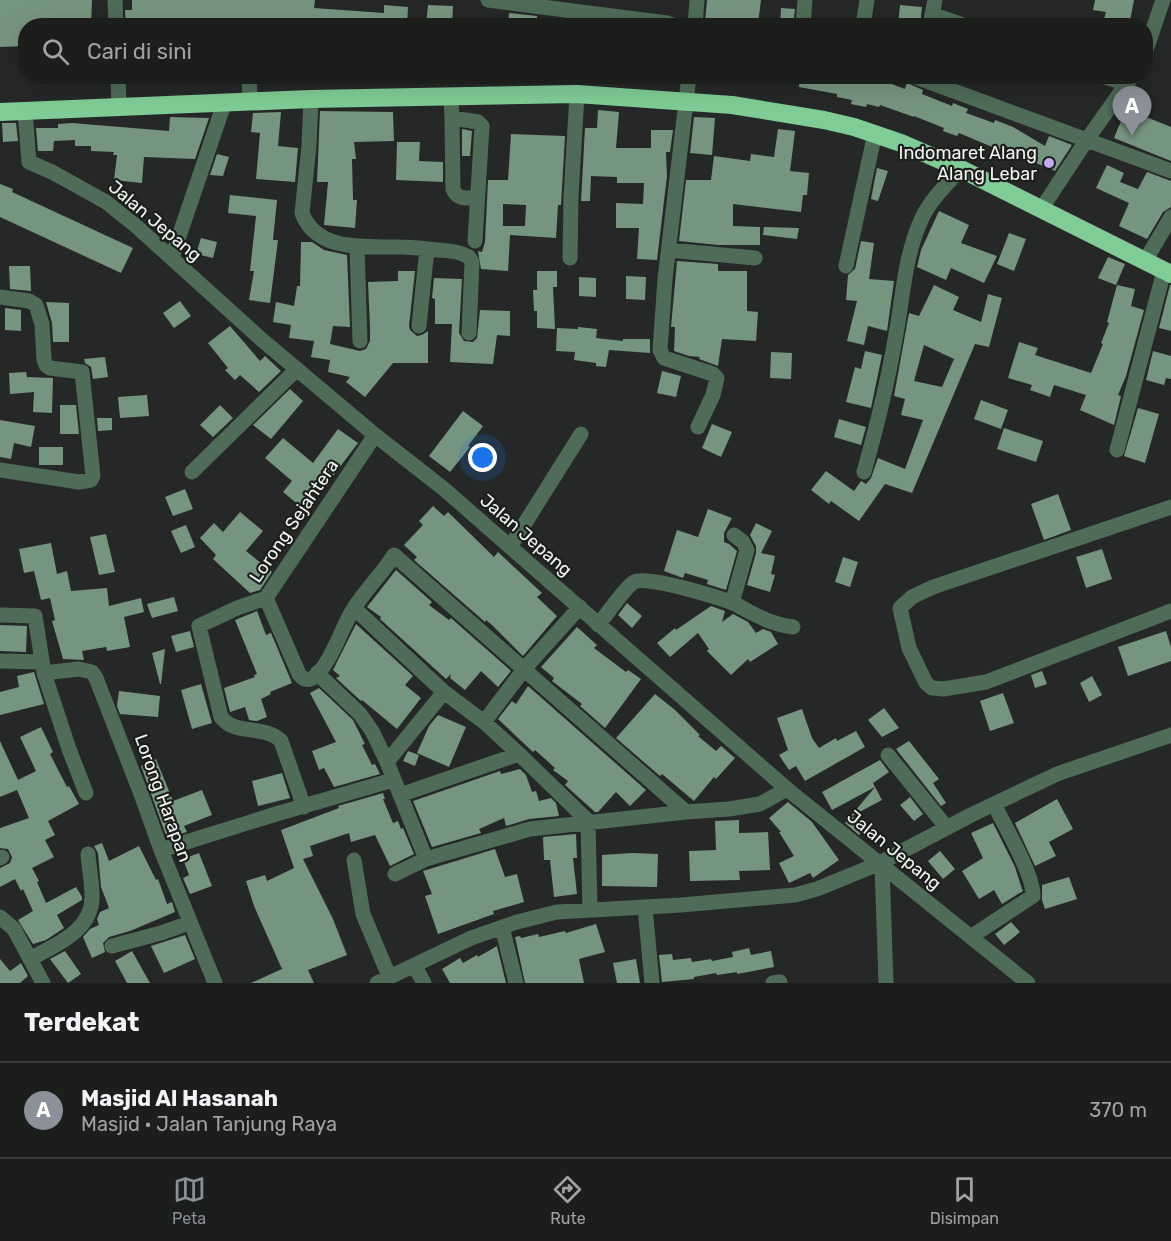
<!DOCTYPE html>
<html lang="id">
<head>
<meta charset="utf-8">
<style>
  :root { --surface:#1c1e1c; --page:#292b29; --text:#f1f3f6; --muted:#a0a2a3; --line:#3a3c3b; --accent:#8c9099 }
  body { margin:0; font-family:Rubik,sans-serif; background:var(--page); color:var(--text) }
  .you { position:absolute; left:483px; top:458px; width:21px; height:21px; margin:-15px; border:4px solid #fff; border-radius:50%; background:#1a73e8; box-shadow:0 0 0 9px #1a73e833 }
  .badge { display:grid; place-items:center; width:39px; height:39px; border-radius:50%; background:var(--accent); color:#fff; font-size:20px; font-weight:700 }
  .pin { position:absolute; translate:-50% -50px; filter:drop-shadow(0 2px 3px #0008) }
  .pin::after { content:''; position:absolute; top:32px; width:21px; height:18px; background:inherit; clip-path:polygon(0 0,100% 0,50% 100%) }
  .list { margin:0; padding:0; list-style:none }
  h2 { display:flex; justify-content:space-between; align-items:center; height:78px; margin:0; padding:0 24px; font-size:26px }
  h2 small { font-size:20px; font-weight:400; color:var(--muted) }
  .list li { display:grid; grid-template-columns:39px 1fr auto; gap:18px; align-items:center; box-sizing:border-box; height:96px; padding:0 24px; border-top:2px solid var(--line) }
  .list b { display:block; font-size:22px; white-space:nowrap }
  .list p { margin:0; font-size:20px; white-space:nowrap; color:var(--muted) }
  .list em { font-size:20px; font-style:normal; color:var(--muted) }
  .icon { flex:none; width:33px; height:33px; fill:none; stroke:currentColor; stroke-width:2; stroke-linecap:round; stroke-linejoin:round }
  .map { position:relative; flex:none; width:1171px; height:983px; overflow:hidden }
  .search { position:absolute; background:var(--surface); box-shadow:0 6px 24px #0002; left:18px; right:18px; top:18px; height:66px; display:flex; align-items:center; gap:15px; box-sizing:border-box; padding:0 21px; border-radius:24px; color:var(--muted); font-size:22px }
  .sheet { height:174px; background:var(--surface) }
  nav { display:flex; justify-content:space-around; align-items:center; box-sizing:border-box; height:84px; border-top:2px solid var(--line); background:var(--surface); font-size:16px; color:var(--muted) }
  nav a { display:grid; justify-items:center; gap:3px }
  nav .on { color:var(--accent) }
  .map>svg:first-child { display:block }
</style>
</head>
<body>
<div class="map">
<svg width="1171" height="983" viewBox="0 0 1171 983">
  <rect width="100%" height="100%" fill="#252826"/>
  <!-- building -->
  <path fill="#76957e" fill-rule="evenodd" d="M0,0H92L91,26H26V46L0,47Z
    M132,0H315L314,8L384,13V5L408,7L407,26H126L125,10H132Z
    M707,0H761L758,24L705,21Z
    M1095,0H1134L1129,26H1102L1106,12L1093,10Z
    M428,5L453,6L452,26H426Z
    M900,5L922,7L920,26H898Z
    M781,8L795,9L793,26H780Z
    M509,13L537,16L536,26H508Z
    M800,76H870L905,89L907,83L923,90L922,94L952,106L953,103L968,109L966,113L994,123L995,120L1013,127L1045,146L1049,136L1072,145L1055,171L1036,163L1006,146L1004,152L959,133L957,136L943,131L944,128L914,116V117L880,105L879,107L867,104L866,107L851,104L852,100L837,97V94L799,87Z
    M1126,109L1171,127V161L1114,138Z
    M598,110L619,112L616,148H651V130H673L670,152H666L667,176L657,260L637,259L639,228H616V203L643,204L644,183H617V177L591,176L590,201H581L585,128H597Z
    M320,111L393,112L394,141L354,142L356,159H352L353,200H357L355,228L324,225L328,182H317Z
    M281,112L278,146L298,148L295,182L256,179L260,133L251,132L253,113Z
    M170,117L209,118L195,159L144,157L142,183L114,180L117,155H113L114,152L91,151V146H75V140L54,141L53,151H38L36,128H58V124L72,123L169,131Z
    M694,117L715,118L712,155L690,153Z
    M2,123H16L18,141L3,142Z
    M462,129L472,131L470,156H462Z
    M778,129L795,131L790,171L809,173L807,195H803L801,212L733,204V226L760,227V245H718L679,241L686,180H711L714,156L750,161L751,154L774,157Z
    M511,134L565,136L561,205H558L556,238L510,235L508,271L481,269L478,251L482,252L485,242L488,180H508ZM503,204L526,205L525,226H503Z
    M397,142H420L419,161L443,162V182L396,180Z
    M217,154L229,157L223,176L210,175Z
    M1107,165L1124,173L1120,182L1138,189L1147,172L1171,181V207L1163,212L1147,239L1119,226L1129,203L1096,188Z
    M877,168L888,171L878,201L871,199Z
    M0,184L13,189L12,192L133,248L121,273L0,217Z
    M230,195L277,200L273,240H278L270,303L249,300L254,271H250L256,216L228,213Z
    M939,211L969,225L961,243L997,256L984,283L951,268L946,280L917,267L921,250Z
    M764,227L799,228L797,239L763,235Z
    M1009,233L1026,239L1014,271L997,264Z
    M201,238L217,242L213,258L196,254Z
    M861,241L874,243L869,279L894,281L887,331L868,326L864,345L847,341L857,301L846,300L848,275L855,269Z
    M301,242H312L324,250L347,255L350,327L333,326L330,344L360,351L366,349L370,341V327L368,282L398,281V271H415L409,326L410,330L417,336L422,335L428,331V363H393L365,397L346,382L350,377L328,372L330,360L311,357L314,341L289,338L291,325L273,322L276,302L294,306L297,286H300Z
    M1108,257L1125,264L1116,285L1098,278Z
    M677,261L718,264V271H747V311L758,312L756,341L722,339L718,366L699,359L700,357L689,356L674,351L675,327H671Z
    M9,266H30L31,291L10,289Z
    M537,271H557V287H553L555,329L537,328V311H534L533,290H537Z
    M626,276L646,277L645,300L626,299Z
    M579,277L596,278V297L579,296Z
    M434,278L462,279L459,333L464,341L473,342L477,338L480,310L510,311V336L497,335L493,364L450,362L452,324H435V299L432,298Z
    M934,285L959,297L953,310L981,322L988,294L1002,298L989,347L975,344L912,493L885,484L859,521L831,501L829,504L811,490L826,471L854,491L861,481L866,484L871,478L878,458L905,469L923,420L901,415L905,399L894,396L909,313L919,316ZM924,345L954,359L942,387L914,381Z
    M1117,285L1135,289L1131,306L1144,310L1126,376L1118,395L1121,396L1114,425L1080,410L1086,395L1054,385L1050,397L1030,390L1032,385L1008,378L1019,342L1038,348L1035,355L1091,373L1103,344L1101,343L1109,323L1107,322Z
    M1170,285H1171V331L1159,328Z
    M180,301L191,316L174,328L163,313Z
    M46,302L69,303V342H53L52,323Z
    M5,308L21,310V331L5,330Z
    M230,326L260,361L265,356L281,371L259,392L240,375L235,380L225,370L228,368L208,343Z
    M578,327L597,329L596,338L623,341V339H650V353L609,350L606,367L596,366V363L574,360L575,352L556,351L557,328L578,329Z
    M865,351L882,355L871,408L846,402L855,367L861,369Z
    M1153,351L1171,356V379L1166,378L1164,385L1146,380Z
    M771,352L792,353L791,379L770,378Z
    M105,357L108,377L93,379L91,367L85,363L84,359Z
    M662,371L681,376L676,397L657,393Z
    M26,372L27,377L53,378L52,413L33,412L34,392L10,394L9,373Z
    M290,389L303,401L271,439L253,425Z
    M147,395L149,416L120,418L118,397Z
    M981,400L1008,410L1001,429L974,419Z
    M60,405H76L79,434H60Z
    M220,405L233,418L213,437L200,425Z
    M1138,408L1159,414L1145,463L1124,456Z
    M463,411L483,426L468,446L470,447L450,472L429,456Z
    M97,418H112V430L98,431Z
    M839,419L866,427L861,445L834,437Z
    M0,420L35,426L31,447L14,443L11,459L0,457Z
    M712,424L732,432L721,457L702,448Z
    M1004,428L1043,441L1036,462L997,449Z
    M338,429L358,443L324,488L318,484L300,506L283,492L292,481L265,458L283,438L313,463Z
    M39,447H63V465H39Z
    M185,489L193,509L173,516L165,497Z
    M1058,494L1071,530L1044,540L1031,504Z
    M433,506L444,516L448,512L494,557L498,552L514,567L542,593L537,597L557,616L523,656L493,626L486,620L485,622L414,560L417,557L404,545L423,525L419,521Z
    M708,509L732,518L724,533V542L729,544L737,551L726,590L707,584L708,580L685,573L683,578L664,571L677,530L698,537Z
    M240,512L263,531L246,551L272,572L260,590L250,593L213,559L216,555L200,538L214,523L223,532Z
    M756,523L772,531L761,553L775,556L771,574L775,575L770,592L747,585L756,553V546L750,535Z
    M186,525L195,547L181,553L171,531Z
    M106,534L115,572L99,575L90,537Z
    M51,543L57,574L67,571L71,591L107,588L109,606L141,598L144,612L124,617L130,647L107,651L106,647L82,651L84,660L63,659L52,621L55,620L50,598L41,600L34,571L24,573L19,549Z
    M1102,549L1112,579L1086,588L1076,557Z
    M843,557L858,562L850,587L835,582Z
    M396,570L432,602L429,605L449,620L451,618L511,671L498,687L481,671L465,690L450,678L451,674L446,679L380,619L381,617L367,607Z
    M174,597L178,611L152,618L147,604Z
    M627,603L642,616L632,628L618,615Z
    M711,606L725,611L722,622L733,614L748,622L756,633L763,629L771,632L778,644L750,662L748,659L731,675L707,651L709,649L698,633L670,657L657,643L675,628L676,630Z
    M257,611L266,635L271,633L292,683L270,692L271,694L261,699L267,717L257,721L249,720L245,707L230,712L224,688L255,677L254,675L257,674L235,620Z
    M356,624L413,676L405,685L421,698L397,729L362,700L361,701L336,678L340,676L333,670Z
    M0,625L27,626L26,652L0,651Z
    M577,627L597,645L594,648L626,672L628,670L641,679L605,728L580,706L582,704L552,681L554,678L541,667Z
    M190,631L194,647L176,652L171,636Z
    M1166,631L1171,647V661L1128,676L1118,647Z
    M165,649L161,684H160L152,653Z
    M1042,671L1047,684L1035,688L1031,675Z
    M34,672L44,704L0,715V692L19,687L17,676Z
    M1092,676L1102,695L1089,702L1080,683Z
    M201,684L212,723L192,729L181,690Z
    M528,686L646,790L630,806L616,792L598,812H595L565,785L568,781L553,770L555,768L535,750L533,752L498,719L512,701L516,704Z
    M319,688L353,720L365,744L362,745L372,765L375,764L380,774L334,787L324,768L319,770L312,751L336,742L310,693Z
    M119,691L160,696L158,717L120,714L117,706Z
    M1003,693L1014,723L990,731L980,701Z
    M655,694L675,710L700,735L698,736L716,751L721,746L735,758L716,779L714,777L694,801L662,774L660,776L616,738Z
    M884,708L899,728L882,737L868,720Z
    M802,709L812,738L819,748L836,738L837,741L856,731L865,747L805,781L796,766L789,770L779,755L788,750L777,718Z
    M438,715L466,727L449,767L417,753L429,726Z
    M41,727L53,752L50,754L67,787L69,786L79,804L48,821L55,835L45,840L54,857L32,868L39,881L37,882L46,903L76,887L82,897V900L57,915L64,928L46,940L33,944L18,920L33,911L23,889L21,891L15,879L0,887V868L10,863L12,857L8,849L0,848V828L29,818L17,790L0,797V741L18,780L36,771L20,737Z
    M909,741L939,779L933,783L946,803L941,806L896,749Z
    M408,751L419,755L415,766L403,761Z
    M156,759L173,801L202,790L212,815L184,826L187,832L167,838L141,766Z
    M880,760L889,772L873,783L882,800L852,816L866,827L859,835L845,823L875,787L832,810L822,792Z
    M520,769L526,775L532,792L536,791L539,801L551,798L556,803L559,816L529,819L506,826L504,818L479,829L481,833L432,847L413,801L500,771L501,774Z
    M282,773L290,798L258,806L252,781Z
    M383,793L385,799H383L393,823L398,821L401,829L403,828L414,854L390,866L375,835L351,842L349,833L310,846L313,856L303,859L333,919L347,955L308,970L314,983H251L282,969L254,906L246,881L265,875L267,881L294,868L281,830L339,808L338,806Z
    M910,797L923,814L914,821L900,805Z
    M1057,799L1073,829L1049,842L1056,856L1035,866L1015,823Z
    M788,802L812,822L839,860L813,878L810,873L789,883L779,863L794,856L779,832H781L769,818Z
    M739,820V833L768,832L770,870L739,871L740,880L690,881L689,851L716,850L715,821Z
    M993,823L1015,867L1022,889L1023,891L1002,904L994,890L979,899L962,871L983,858L971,833Z
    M576,834L577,858H573L577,894L554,897L550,860H544L543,837Z
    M102,843L109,861L139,846L156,880L158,879L167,904L172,902L175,912L130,931L109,937L103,943L105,952L92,958L83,937L90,929L99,925L97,919L100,912L109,908L101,887L98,853L94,846Z
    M495,849L505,877L517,874L524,902L493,911L494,914L438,934L425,896L432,894L423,871Z
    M940,851L955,869L943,879L928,861Z
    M199,853L212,886L190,894L183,878L189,875L183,859Z
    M632,853L658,854L657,887L602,886V855Z
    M1069,877L1077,899L1045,909L1042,900V885Z
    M1011,922L1020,932L1004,945L995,934Z
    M596,924L605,952L579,959L584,983H525L515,937L520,936L521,938L538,934L539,937L565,931L566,933Z
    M185,935L195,959L164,973L151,946Z
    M497,946L506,983H450L442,969L460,958L463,963L477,955L478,957Z
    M749,948L751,955L771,951L774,967L737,974V972L717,975L716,973L694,977V979L662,982L659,955L672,954L673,960L691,958L692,962L711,959L712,961L733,957L732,952Z
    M65,951L81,974L68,983L50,959Z
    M132,951L150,983H127L115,961Z
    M0,959L10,971L21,963L28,976L20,983H0Z
    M636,959L640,983H617L613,963Z"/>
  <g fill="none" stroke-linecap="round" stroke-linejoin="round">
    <!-- minor -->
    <path stroke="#4e6c56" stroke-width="15" d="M115,0L116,26
      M488,0L667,23L676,26
      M932,14L966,26
      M695,26L697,0
      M803,26L805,0
      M863,26L867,0
      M930,26L935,0
      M1146,50L1163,0
      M118,76L119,106
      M249,76L250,102
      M689,76L665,279L660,350L664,358L713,374L717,378L713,395L698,427
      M913,76L1171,171
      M1102,76L1128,84
      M451,98L452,118L478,122L482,126L475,241
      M311,99L309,146L302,213C317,253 367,246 401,247C413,247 426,249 438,250C449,251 459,251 469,257L472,262L469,333
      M25,111L29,162L52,172L106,202L136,226L261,339L375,435L444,489L787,789L1028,983
      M452,118L453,189C457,200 467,198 476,198
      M1042,208L1086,141L1132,76
      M357,248L360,341
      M669,250L755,258
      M172,257L224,104
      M570,258L571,197L577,94
      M1145,261L1171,217
      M846,266L875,133
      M0,297L29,301L36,305L42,324L44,360L46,365L50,368L82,372L93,476L91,480L79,482L0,470
      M419,326L427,249
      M1117,450L1164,271
      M192,472L297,369
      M864,472C877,426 888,381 896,334C903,296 905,254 922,218C931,199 947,184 961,169
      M1171,507L933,587L912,597L900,608L909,648L926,683L932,688L943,689L986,682L1171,611
      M510,547L581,434
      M266,598L299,674C303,679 308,682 314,677C331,664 342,626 354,608C366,589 382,574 394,555L686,812L729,809L760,804L787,789
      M732,603L747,550L743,542L734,535
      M354,608L444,692L484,722L525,668L580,607
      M0,615L35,616L44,673L69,749L86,793
      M598,625C606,616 625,587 634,582C647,575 717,597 733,603C740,606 747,611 754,614C767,621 779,625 793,627
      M0,661L42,662
      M44,673L79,669L92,672L96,678L141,794L161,850L215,983
      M317,673L360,714L372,731L387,762
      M484,722L519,754L588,821L590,910
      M888,755L947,828
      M400,795L519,754
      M304,807L281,741C264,724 235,736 221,717L199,626L237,608L266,598L375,435
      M161,850L276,814L393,780
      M0,858L2,857
      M426,859L387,762L444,692
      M354,860L363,914L389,976
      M882,866L886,983
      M395,874L426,859L530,829L686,812
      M645,907L652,983
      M0,917L14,929L43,983
      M502,927L516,983
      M972,936L1033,896C1034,875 1004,825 994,804
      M112,946L161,933L189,923
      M30,959C55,945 93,931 92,896C92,882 89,868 88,854
      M414,965L424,983
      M377,983L471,938L517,922L557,912L681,905L795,895L817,889L878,864L971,815L1057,774L1171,735
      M773,983L780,982"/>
    <!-- highway -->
    <path stroke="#7fcc96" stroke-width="18" d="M0,112L311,99L577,94L732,105L824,120L854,127L901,143L961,169L1171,274"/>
  </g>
  <!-- markers -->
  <circle fill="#c5a6f1" stroke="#1c1f1c" stroke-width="2" cx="1049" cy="163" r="6"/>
  <g text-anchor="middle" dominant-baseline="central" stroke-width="4.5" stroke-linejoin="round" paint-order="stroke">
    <!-- poi labels -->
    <g font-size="18" fill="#f3f5f3" stroke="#1c1f1c" text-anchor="end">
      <text x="1037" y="153">Indomaret Alang<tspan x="1037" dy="21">Alang Lebar</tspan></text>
    </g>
    <!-- street labels -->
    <g font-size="18" fill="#f3f5f3" stroke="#1c1f1c">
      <text transform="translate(155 221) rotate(40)">Jalan Jepang</text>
      <text transform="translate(294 521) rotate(-56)">Lorong Sejahtera</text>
      <text transform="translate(526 535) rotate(41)">Jalan Jepang</text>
      <text transform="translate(163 798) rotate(70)">Lorong Harapan</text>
      <text transform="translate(894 850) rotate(39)">Jalan Jepang</text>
    </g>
  </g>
</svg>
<div class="you"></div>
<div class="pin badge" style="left:1132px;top:136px">A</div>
<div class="search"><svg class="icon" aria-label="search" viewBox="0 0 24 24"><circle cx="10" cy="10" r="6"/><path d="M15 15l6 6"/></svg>Cari di sini</div>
</div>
<section class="sheet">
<h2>Terdekat<small></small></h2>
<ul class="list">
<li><span class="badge">A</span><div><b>Masjid Al Hasanah</b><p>Masjid · Jalan Tanjung Raya</p></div><em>370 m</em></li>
</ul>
</section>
<nav>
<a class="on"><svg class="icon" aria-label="map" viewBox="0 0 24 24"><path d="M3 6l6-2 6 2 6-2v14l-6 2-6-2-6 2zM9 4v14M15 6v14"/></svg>Peta</a>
<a><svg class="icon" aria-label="directions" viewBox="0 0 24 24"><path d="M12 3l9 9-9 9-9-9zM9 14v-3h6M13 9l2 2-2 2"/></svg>Rute</a>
<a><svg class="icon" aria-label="saved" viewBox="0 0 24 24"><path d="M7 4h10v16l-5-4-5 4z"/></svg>Disimpan</a>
</nav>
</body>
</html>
